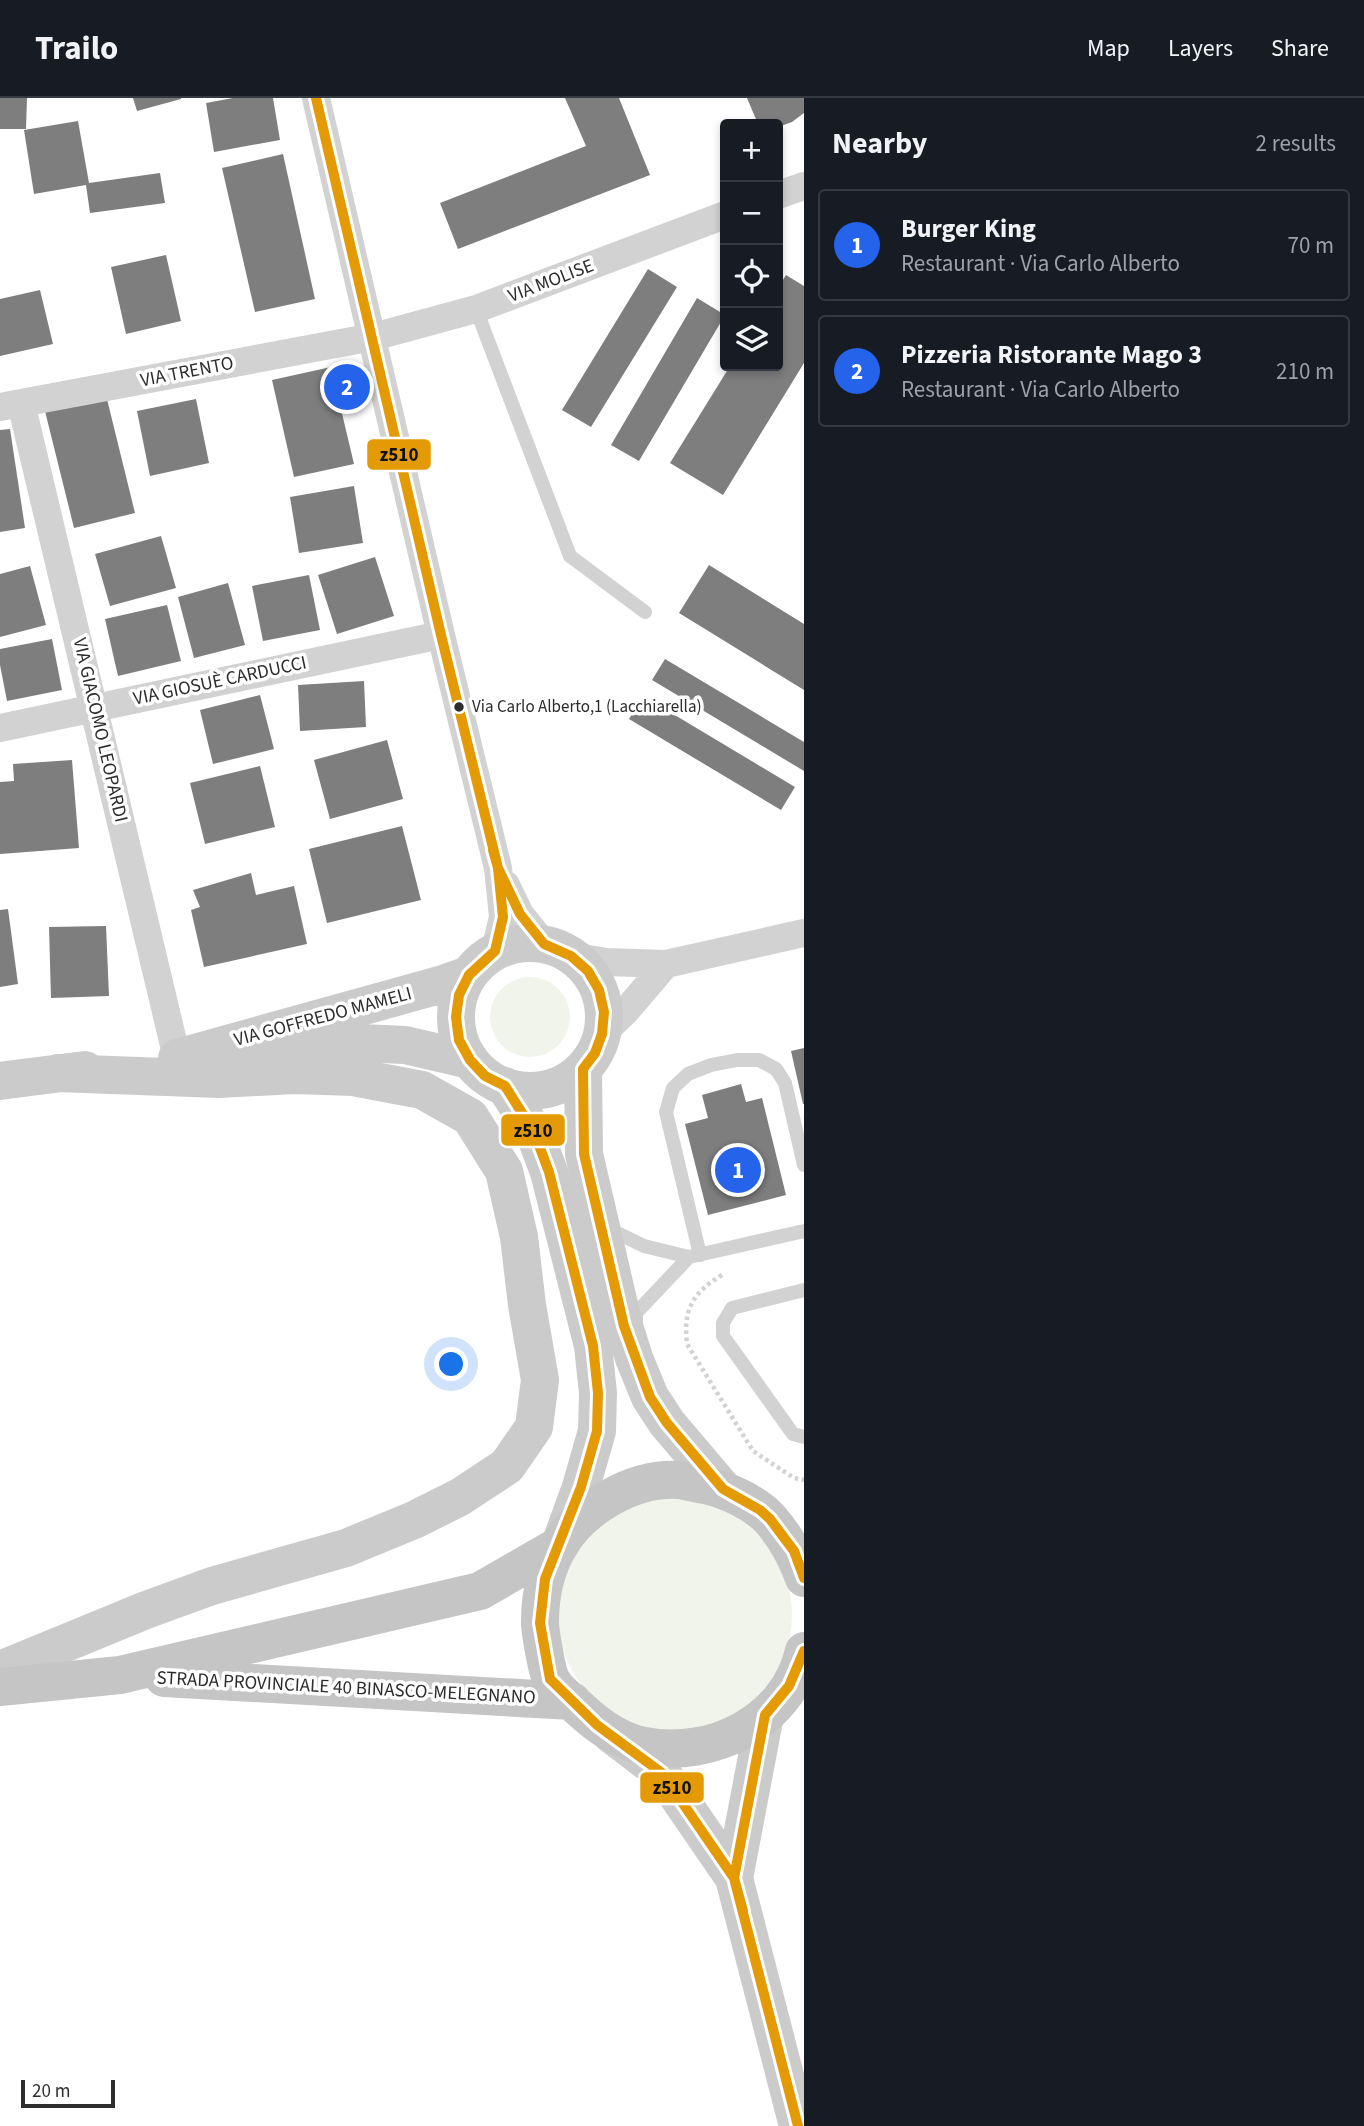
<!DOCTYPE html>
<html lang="en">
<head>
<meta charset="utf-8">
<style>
  :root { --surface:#171b24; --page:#242831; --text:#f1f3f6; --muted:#9ea1a6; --line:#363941; --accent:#2563eb }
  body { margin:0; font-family:"Source Sans 3",sans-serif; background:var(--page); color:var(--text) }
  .controls { position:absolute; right:21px; top:21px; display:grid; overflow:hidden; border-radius:7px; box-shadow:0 4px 10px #0003 }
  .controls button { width:63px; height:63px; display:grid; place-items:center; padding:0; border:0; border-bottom:2px solid var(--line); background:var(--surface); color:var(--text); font:35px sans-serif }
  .scale { position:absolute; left:21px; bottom:18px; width:94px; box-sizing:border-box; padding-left:7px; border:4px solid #2d2d2d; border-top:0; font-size:19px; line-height:24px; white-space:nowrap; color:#2d2d2d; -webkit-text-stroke:5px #fff; paint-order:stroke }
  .you { position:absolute; left:452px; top:1267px; width:24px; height:24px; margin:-18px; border:5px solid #fff; border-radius:50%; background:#1a73e8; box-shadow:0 0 0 10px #1a73e833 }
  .badge { display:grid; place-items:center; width:46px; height:46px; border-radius:50%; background:var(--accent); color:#fff; font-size:23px; font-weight:700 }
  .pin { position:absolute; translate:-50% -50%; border:4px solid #fff; box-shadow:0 2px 7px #0006 }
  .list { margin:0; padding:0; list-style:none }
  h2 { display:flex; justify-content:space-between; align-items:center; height:91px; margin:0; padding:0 28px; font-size:30px }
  h2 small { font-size:23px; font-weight:400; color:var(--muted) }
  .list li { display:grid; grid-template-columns:46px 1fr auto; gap:21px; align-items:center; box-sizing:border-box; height:112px; margin:0 14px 14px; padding:0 14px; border:2px solid var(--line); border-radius:7px }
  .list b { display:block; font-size:26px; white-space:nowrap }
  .list p { margin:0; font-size:23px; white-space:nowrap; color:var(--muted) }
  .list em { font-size:23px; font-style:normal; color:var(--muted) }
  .icon { flex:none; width:38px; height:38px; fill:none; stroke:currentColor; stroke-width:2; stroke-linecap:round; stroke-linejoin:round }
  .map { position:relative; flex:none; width:804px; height:2028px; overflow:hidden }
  header { display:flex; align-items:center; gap:42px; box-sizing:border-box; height:98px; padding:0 35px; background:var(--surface); border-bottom:2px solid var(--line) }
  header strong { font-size:33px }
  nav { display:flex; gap:38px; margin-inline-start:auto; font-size:24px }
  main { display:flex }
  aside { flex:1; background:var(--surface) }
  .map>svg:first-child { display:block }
</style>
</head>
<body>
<header>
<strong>Trailo</strong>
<nav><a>Map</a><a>Layers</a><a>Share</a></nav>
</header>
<main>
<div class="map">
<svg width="804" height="2028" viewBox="0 0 804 2028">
  <rect width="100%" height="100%" fill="#fff"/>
  <!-- green -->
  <path fill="#f1f4eb" d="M490 919a40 40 0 1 1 80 0a40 40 0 1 1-80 0Z
    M558 1517a117 117 0 1 1 234 0a117 117 0 1 1-234 0Z"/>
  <!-- building -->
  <path fill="#7e7e7e" d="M0,0H27L26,31H0Z
    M133,0H181V1L137,13Z
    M233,0H273L280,42L214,54L206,5Z
    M565,0H619L650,77L458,151L440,105L586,48Z
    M747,0H804V15L792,24L778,29V26H758Z
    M78,23L89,85L160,75L165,105L90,115L86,87L34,96L24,32Z
    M283,56L315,201L255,214L222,70Z
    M166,157L181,223L126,236L111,169Z
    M648,171L677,189L591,329L562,312Z
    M786,177L804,188V265L723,397L670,365L730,268H778V190Z
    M40,192L53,246L0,258V201Z
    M697,200L725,217L639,363L611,347Z
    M331,269L354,366L294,379L272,282Z
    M105,293L135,415L74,430L44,309Z
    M196,301L209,365L150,378L137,313Z
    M10,331L25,430L0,434V332Z
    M354,388L363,445L299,455L290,399Z
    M161,438L176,490L110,508L95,456Z
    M375,459L394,518L337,536L318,477Z
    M709,467L804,526V592L679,515Z
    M30,468L46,527L0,539V476Z
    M309,477L320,532L263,543L252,488Z
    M228,485L245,547L194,560L178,499Z
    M167,507L181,563L118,578L105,521Z
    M52,541L62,592L7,603L0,567V551Z
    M665,561L804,644V673L652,582Z
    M364,583L366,629L300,633L298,587Z
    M260,597L274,651L213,666L200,612Z
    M643,598L795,689L781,712L629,621Z
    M387,642L403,701L330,721L314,662Z
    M72,662L79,750L0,756V684L14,683L13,666Z
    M260,668L275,729L205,746L190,685Z
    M402,728L421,802L327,825L309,751Z
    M251,775L256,797L294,788L307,846L204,869L191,812L200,809L193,792Z
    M8,811L18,886L0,889V812Z
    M106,828L109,898L51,900L49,829Z
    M804,950V1006H803L791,953Z
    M741,986L746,1004L762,1000L786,1097L708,1117L685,1026L708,1020L702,997Z"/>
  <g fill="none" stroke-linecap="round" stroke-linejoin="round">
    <!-- path -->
    <path stroke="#d2d2d2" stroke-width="4.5" stroke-dasharray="3.5 3.5" stroke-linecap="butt" d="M722,1177C692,1195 683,1212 687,1246L753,1353L794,1380L804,1382"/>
    <!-- lane -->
    <path stroke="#d2d2d2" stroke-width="14" d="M476,211L570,458L645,514
      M607,1130L644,1148L689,1159L804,1133
      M700,1157L666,1014L673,990L688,976L711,967L737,962H759L776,971L785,985L804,1067
      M804,1192L732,1210L723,1225V1238L793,1336L804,1339
      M636,1227V1215L689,1159"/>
    <!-- street -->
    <path stroke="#d2d2d2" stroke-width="28" d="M316,0L441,537L498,770L503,819L495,853
      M778,97L804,88
      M21,305L177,960
      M0,309L373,239L476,211L725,117
      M0,630L441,537
      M506,787L520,816L544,846
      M571,858L606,864L666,866L804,835
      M602,936L625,914L666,866"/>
    <!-- secondary -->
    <path stroke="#cbcbcb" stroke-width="38" d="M456 919a74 74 0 1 1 148 0a74 74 0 1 1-148 0Z
      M242,954L361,945L405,947L470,962
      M177,960L443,886L469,877
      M583,971L584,1056L624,1228L634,1260L650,1299L667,1325L723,1391
      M0,983L85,972
      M505,988L534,1034L549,1074L593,1248L598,1295L597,1333L581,1389L560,1447
      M0,1572L146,1512L212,1488L346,1450L414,1422L460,1399L507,1368L534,1329L540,1282L527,1207L519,1139L504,1073L470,1019L422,992L353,979L295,977L219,981L58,975
      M611,1636L662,1675L734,1780L798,2028
      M734,1780L765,1617"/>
    <!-- primary -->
    <path stroke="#c5c5c5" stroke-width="38" d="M804,1480C796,1458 786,1439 770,1421C754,1404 727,1392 705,1387C697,1386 688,1383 679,1382C634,1379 582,1409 559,1448C546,1470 540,1498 540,1524C540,1533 547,1574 551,1581C556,1592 571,1603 580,1611C598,1628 619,1643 644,1648C712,1661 788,1624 804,1553
      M164,1580L572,1603
      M0,1589L120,1577L480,1493L560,1447"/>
    <!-- bus-1 casing -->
    <g stroke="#fff" stroke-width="16">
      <path id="bus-1" d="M316,0L441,537L498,770L503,819L495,853L469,877L459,897L456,919L459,942L470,962L485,978L505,988L534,1034L549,1074L593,1248L598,1295L597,1333L581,1389L545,1481L540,1525L550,1581L597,1627L662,1675L734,1780L798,2028
        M493,752L498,770L520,816L544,846L571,858L588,873L599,892L604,914L602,936L595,955L583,971L584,1056L624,1228L650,1299L667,1325L723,1391L760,1412L770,1421L794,1453L804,1480
        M743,1813L734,1780L765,1617L789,1588L804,1553"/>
    </g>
    <!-- bus-1 -->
    <use href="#bus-1" stroke="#e39a04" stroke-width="10"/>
  </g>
  <!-- markers -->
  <circle fill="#2d2d2d" stroke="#fff" stroke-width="2.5" cx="459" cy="609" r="6"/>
  <g text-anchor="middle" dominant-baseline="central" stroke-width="7" stroke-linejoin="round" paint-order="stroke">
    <!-- bus labels -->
    <g font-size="17" fill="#2d2d2d" stroke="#fff" text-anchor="start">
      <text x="472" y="609">Via Carlo Alberto,1 (Lacchiarella)</text>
    </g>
    <!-- street labels -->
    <g font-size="19" fill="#2d2d2d" stroke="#fff">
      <text transform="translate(551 183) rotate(-21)">VIA MOLISE</text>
      <text transform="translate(187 274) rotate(-11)">VIA TRENTO</text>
      <text transform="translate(220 583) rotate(-12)">VIA GIOSUÈ CARDUCCI</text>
      <text transform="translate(100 632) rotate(77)">VIA GIACOMO LEOPARDI</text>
      <text transform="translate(323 919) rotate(-15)">VIA GOFFREDO MAMELI</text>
      <text transform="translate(346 1590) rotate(3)">STRADA PROVINCIALE 40 BINASCO-MELEGNANO</text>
    </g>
  </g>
  <g stroke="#fff" stroke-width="2.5">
    <rect x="366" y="340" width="66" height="33" rx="7" fill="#e39a04"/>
    <rect x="500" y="1015" width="66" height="34" rx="7" fill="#e39a04"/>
    <rect x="639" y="1673" width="66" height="33" rx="7" fill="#e39a04"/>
  </g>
  <g font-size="19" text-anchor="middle" font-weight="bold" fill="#111">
    <text x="399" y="363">z510</text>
    <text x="533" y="1039">z510</text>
    <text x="672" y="1696">z510</text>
  </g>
</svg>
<div class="controls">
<button>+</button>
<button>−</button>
<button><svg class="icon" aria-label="locate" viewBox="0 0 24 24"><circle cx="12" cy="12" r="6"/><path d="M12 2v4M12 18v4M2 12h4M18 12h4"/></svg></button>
<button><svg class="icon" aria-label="layers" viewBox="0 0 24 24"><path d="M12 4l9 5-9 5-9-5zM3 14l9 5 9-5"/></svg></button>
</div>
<div class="scale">20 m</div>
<div class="you"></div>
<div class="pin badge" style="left:738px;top:1072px">1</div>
<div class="pin badge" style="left:347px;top:289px">2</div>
</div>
<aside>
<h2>Nearby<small>2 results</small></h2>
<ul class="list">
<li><span class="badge">1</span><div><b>Burger King</b><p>Restaurant · Via Carlo Alberto</p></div><em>70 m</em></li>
<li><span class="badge">2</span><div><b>Pizzeria Ristorante Mago 3</b><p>Restaurant · Via Carlo Alberto</p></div><em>210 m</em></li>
</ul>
</aside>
</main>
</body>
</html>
